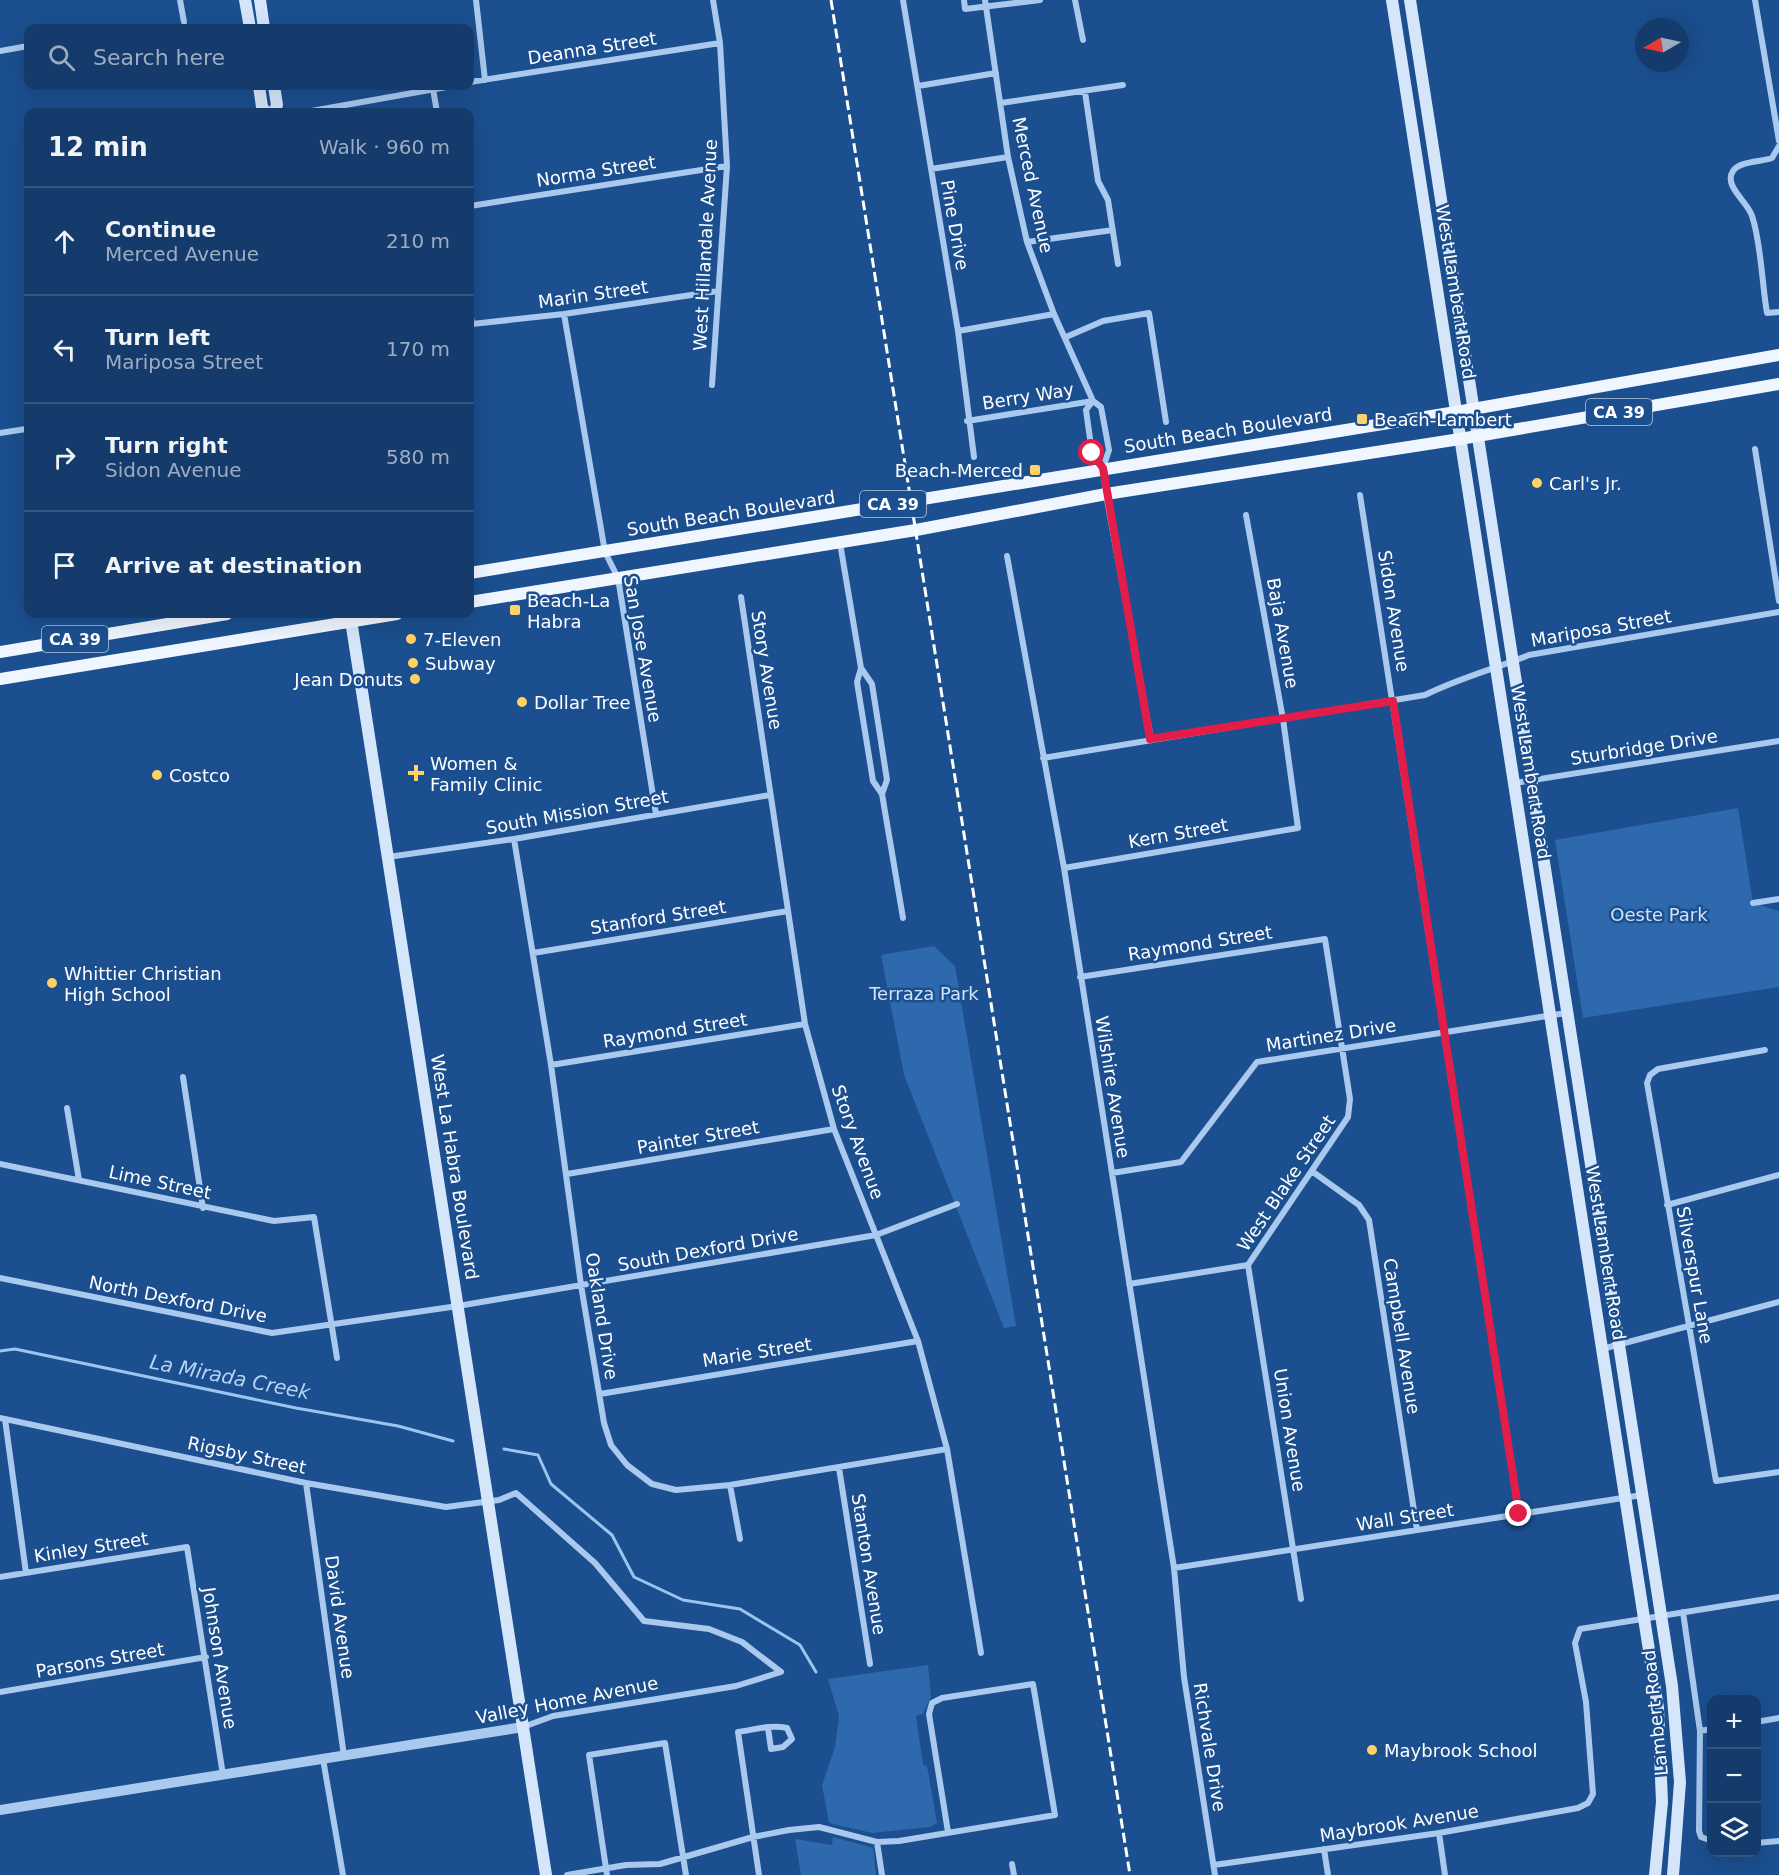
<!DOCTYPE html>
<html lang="en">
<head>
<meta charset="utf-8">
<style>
  :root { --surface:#143b6b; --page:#214673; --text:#f1f3f6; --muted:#9dadc1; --line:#33557e }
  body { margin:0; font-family:"DejaVu Sans",sans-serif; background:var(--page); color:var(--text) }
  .controls { position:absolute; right:18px; bottom:18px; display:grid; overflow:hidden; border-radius:12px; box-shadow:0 6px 24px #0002 }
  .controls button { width:54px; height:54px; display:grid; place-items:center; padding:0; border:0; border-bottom:2px solid var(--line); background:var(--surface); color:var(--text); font:30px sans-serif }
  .compass { position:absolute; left:1635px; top:18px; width:54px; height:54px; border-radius:50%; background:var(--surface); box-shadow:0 6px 24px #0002; rotate:261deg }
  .stop { position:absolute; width:18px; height:18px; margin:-14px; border:4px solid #e11d48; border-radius:50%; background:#fff }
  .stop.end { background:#e11d48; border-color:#fff; box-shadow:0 2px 6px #0008 }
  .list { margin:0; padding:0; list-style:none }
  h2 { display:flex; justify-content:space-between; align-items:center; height:78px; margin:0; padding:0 24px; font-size:26px }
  h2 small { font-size:20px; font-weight:400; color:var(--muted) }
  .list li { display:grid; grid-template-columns:39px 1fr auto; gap:18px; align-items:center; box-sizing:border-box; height:108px; padding:0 24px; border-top:2px solid var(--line) }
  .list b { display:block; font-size:22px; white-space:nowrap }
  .list p { margin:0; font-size:20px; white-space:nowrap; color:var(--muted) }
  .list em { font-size:20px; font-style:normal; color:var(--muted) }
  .icon { flex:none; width:33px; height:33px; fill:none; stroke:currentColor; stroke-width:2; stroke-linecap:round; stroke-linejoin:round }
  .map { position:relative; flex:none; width:1779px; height:1875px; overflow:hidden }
  .search { position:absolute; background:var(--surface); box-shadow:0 6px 24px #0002; left:24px; top:24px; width:450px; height:66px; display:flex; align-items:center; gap:15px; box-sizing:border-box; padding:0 21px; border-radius:12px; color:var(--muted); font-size:22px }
  .panel { position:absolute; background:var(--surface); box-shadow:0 6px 24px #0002; left:24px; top:108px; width:450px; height:510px; border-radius:12px }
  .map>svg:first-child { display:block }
</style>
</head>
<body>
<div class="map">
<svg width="1779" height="1875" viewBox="0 0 1779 1875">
  <rect width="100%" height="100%" fill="#1b4f8f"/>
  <!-- green -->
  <path fill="#2e69ad" d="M1738,808L1753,903L1779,911V987L1583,1018L1555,840Z
    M934,946L955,966L1016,1326L1004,1328L904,1075L881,955Z
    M928,1665L931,1697L923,1714L916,1716L923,1765L927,1766L937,1823L930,1827L872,1833L829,1823L822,1785L835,1747L839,1716L828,1679Z
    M833,1837L873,1848L876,1875H801L795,1839L832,1845Z"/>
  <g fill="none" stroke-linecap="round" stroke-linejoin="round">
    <!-- stream -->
    <path stroke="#9cc4f0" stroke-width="3" d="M0,1351L15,1349L296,1408L398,1426L453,1441
      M504,1449L538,1455L551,1484L612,1535L634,1577L683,1600L740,1609L800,1645L816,1672"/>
    <!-- minor -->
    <path stroke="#a9c9ee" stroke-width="6" d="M180,0L184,22
      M476,0L485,80
      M903,0L958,331L974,457
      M964,0L965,9L1040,0
      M985,0L1008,157L1027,242L1054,314L1093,401L1101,407L1109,450L1103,468L1106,494L1151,739
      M1075,0L1083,40
      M1755,0L1779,141
      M0,51L28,46
      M470,82L720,43
      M918,86L996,73
      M433,89L437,112
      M1085,92L1098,181L1108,200L1118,264
      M1001,103L1123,85
      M306,112L452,86
      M1779,146L1772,158C1761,162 1739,161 1733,171C1723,186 1748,202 1752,216C1761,242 1762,284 1767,313L1779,312
      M931,169L1008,157
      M470,206L727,166
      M1027,242L1113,230
      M470,310L472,324L564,314L718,291
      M564,314L605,552L618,578L656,814
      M958,331L1054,314
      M1066,337L1103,321L1149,313L1166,422
      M712,385L727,166L720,43L713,0
      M1092,402L1086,410L1092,453L1103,468
      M967,421L1093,401
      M0,433L26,429
      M1755,449L1779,601
      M1360,495L1519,1514
      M840,543L861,668L872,684L887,780L882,794
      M1007,556L1064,868L1112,1173L1174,1568L1184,1677L1215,1875
      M741,597L805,1024L834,1129L918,1341L947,1449L981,1653
      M861,668L857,682L873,781L882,794L903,918
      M1043,758L1425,695C1459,678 1494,669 1529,655L1779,612
      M1515,783L1779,741
      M514,839L551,1065L581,1285L604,1423L611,1445L627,1465L652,1484L676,1490L730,1485L947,1449
      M388,857L514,839L770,795
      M1064,868L1298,828L1283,719L1246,515
      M1753,903L1779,899
      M533,953L788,911
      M1080,977L1325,939L1350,1099L1348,1117L1248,1265
      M1765,1050L1658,1069L1650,1075L1647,1083L1716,1481L1779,1472
      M551,1065L805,1024
      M183,1077L203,1208
      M67,1108L79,1180
      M0,1164L274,1221L314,1217L337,1358
      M1313,1172L1359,1205L1369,1220L1417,1530
      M1112,1173L1181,1162L1257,1062L1566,1013
      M567,1174L834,1129
      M1667,1205L1779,1175
      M1248,1265L1301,1599
      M0,1278L272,1333L458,1306L876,1235L957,1204
      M1129,1284L1248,1265
      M1602,1349L1779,1302
      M600,1394L918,1341
      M0,1418L306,1483L446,1507L499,1500L516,1493L595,1563L644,1621L709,1629L742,1642L781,1672L736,1686L553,1716L523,1727
      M5,1419L26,1573
      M839,1468L870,1664
      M306,1483L344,1756
      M730,1485L740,1539
      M1174,1568L1642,1495
      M0,1577L187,1547L223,1775
      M1683,1612L1700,1731L1699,1831L1701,1837L1712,1841
      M0,1692L206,1657
      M1756,1722L1779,1718
      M1700,1731L1712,1729
      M323,1759L343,1875
      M1439,1833L1445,1875
      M877,1842L882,1875
      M1756,1843L1779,1841
      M1324,1849L1328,1875
      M1012,1864L1014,1875
      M1214,1865L1439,1833L1578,1808L1588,1803L1593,1794L1586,1702L1575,1643L1580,1629L1779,1597
      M567,1875L626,1865L660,1864L753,1837L789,1830L819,1827L877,1842L899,1841L1055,1815L1033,1684L942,1698L932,1703L929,1714L948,1832
      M607,1875L589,1755L665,1743L686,1875
      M759,1875L738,1732C753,1730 772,1724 787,1728L792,1739L783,1747L771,1749L768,1728"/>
    <!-- tertiary -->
    <path stroke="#a9c9ee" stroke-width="10" d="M0,1810L523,1727"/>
    <!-- secondary -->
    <path stroke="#d6e6fa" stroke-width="12" d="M245,0L250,28
      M260,0L264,28
      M1392,0L1658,1708L1662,1802L1655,1875
      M1410,0L1672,1686L1680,1782L1673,1875
      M259,86L262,107L266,112
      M274,86L277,105L274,112
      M350,614L546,1875"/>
    <!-- primary -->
    <path stroke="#f0f6ff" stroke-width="12" d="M470,573L1456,412L1779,355
      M470,602L916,530L1106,494L1460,439L1779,384
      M0,652L227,614
      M0,679L397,614"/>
    <!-- rail -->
    <path stroke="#fff" stroke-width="3" stroke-dasharray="10 4.5" stroke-linecap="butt" d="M831,0L1130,1875"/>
  </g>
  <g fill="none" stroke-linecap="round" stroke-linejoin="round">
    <!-- route -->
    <path stroke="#e11d48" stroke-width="8" d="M1092,453L1103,468L1150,739L1393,701L1519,1514"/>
  </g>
  <!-- markers -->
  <g fill="#ffd166" stroke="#1b4f8f" stroke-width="2">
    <rect x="1356" y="413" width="12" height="12" rx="3"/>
    <rect x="1029" y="464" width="12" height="12" rx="3"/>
    <circle cx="1537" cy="483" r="6"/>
    <rect x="509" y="604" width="12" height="12" rx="3"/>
    <circle cx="411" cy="639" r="6"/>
    <circle cx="413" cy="663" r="6"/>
    <circle cx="415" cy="679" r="6"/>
    <circle cx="522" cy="702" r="6"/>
    <path d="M413 764h6v6h6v6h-6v6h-6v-6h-6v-6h6z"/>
    <circle cx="157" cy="775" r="6"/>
    <circle cx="52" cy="983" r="6"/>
    <circle cx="1372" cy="1750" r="6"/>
  </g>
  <g text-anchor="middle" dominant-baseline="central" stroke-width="5" stroke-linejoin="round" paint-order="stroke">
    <!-- shield labels -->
    <g fill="#1b4f8f" stroke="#bbcadd" stroke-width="1.5">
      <rect x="1586" y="399" width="66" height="26" rx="4.5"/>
      <rect x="860" y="491" width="66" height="26" rx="4.5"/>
      <rect x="42" y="626" width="66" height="26" rx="4.5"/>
    </g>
    <g font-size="16" font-weight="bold" fill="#fff">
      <text x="1619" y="412">CA 39</text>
      <text x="893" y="504">CA 39</text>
      <text x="75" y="639">CA 39</text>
    </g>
    <!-- street labels -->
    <g font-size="18" fill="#fff" stroke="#1b4f8f">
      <text transform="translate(592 48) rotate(-9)">Deanna Street</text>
      <text transform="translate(596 171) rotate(-9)">Norma Street</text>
      <text transform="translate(1033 185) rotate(78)">Merced Avenue</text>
      <text transform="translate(955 225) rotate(80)">Pine Drive</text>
      <text transform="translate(705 245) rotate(-87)">West Hillandale Avenue</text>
      <text transform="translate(1456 292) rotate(81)">West Lambert Road</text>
      <text transform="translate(593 294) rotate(-8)">Marin Street</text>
      <text transform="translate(1028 396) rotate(-9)">Berry Way</text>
      <text transform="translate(1228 430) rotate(-9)">South Beach Boulevard</text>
      <text transform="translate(731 513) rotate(-9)">South Beach Boulevard</text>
      <text transform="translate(1394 611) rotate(81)">Sidon Avenue</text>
      <text transform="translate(1601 628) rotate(-10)">Mariposa Street</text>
      <text transform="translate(1283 633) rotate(80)">Baja Avenue</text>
      <text transform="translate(643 649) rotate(80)">San Jose Avenue</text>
      <text transform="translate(767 670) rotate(81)">Story Avenue</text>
      <text transform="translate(1644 747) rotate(-9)">Sturbridge Drive</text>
      <text transform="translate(1531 772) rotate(81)">West Lambert Road</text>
      <text transform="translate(577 812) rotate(-10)">South Mission Street</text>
      <text transform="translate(1178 833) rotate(-10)">Kern Street</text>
      <text transform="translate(658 917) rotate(-9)">Stanford Street</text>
      <text transform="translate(1200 943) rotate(-9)">Raymond Street</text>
      <text transform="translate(675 1030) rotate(-9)">Raymond Street</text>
      <text transform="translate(1331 1035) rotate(-9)">Martinez Drive</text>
      <text transform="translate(1113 1087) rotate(81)">Wilshire Avenue</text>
      <text transform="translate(698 1137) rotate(-10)">Painter Street</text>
      <text transform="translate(858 1142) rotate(70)">Story Avenue</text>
      <text transform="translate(455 1167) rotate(81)">West La Habra Boulevard</text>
      <text transform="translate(160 1182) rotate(12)">Lime Street</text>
      <text transform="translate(1286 1183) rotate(-56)">West Blake Street</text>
      <text transform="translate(708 1249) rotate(-10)">South Dexford Drive</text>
      <text transform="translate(1606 1253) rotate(81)">West Lambert Road</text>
      <text transform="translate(1695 1275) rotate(80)">Silverspur Lane</text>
      <text transform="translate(178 1299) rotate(11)">North Dexford Drive</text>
      <text transform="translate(602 1316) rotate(81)">Oakland Drive</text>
      <text transform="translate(1402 1336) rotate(81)">Campbell Avenue</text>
      <text transform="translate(757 1352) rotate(-9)">Marie Street</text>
      <text transform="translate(1290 1430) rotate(81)">Union Avenue</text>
      <text transform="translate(247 1455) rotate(12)">Rigsby Street</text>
      <text transform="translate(1405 1517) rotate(-9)">Wall Street</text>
      <text transform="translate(91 1547) rotate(-9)">Kinley Street</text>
      <text transform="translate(869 1564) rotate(81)">Stanton Avenue</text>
      <text transform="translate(340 1617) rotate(82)">David Avenue</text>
      <text transform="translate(220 1658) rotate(81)">Johnson Avenue</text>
      <text transform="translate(100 1660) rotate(-10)">Parsons Street</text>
      <text transform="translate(567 1700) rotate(-11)">Valley Home Avenue</text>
      <text transform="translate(1655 1713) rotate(-96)">Lambert Road</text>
      <text transform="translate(1210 1747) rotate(81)">Richvale Drive</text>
      <text transform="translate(1399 1823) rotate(-9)">Maybrook Avenue</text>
    </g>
    <!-- poi labels -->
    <g font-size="18" fill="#fff" stroke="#1b4f8f" text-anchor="start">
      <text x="1374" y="419">Beach-Lambert</text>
      <text x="1023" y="470" text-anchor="end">Beach-Merced</text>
      <text x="1549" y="483">Carl's Jr.</text>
      <text x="527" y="600">Beach-La<tspan x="527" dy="21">Habra</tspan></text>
      <text x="423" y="639">7-Eleven</text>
      <text x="425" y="663">Subway</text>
      <text x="403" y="679" text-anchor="end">Jean Donuts</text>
      <text x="534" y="702">Dollar Tree</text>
      <text x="430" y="763">Women &amp;<tspan x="430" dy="21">Family Clinic</tspan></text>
      <text x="169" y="775">Costco</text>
      <text x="64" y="973">Whittier Christian<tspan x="64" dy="21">High School</tspan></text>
      <text x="1384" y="1750">Maybrook School</text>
    </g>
    <!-- park labels -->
    <g font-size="18" fill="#cfe3fa" stroke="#1b4f8f">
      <text x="1659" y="914">Oeste Park</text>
      <text x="924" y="993">Terraza Park</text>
    </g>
    <!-- water labels -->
    <g font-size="20" font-style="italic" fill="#b5d3f5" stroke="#1b4f8f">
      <text transform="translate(230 1377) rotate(11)">La Mirada Creek</text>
    </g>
  </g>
</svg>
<div class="controls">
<button>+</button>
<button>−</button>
<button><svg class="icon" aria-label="layers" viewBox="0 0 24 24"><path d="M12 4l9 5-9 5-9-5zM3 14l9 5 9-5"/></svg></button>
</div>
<svg class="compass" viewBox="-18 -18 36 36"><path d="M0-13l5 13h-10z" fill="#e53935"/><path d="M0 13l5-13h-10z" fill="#9dadc1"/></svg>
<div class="stop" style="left:1092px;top:453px"></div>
<div class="stop end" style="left:1519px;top:1514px"></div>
<div class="search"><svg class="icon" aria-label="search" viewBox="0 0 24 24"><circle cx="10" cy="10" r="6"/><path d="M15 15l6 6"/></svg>Search here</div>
<section class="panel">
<h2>12 min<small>Walk · 960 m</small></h2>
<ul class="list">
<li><svg class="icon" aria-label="ahead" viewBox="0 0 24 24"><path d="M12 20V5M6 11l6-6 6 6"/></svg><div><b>Continue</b><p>Merced Avenue</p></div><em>210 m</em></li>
<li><svg class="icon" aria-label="left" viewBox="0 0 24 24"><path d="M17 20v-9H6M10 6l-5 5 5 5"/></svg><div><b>Turn left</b><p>Mariposa Street</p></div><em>170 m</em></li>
<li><svg class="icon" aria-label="right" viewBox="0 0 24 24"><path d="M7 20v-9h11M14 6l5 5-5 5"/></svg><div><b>Turn right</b><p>Sidon Avenue</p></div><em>580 m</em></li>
<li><svg class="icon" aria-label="arrive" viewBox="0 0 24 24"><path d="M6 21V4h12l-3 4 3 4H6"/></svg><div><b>Arrive at destination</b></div></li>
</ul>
</section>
</div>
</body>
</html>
